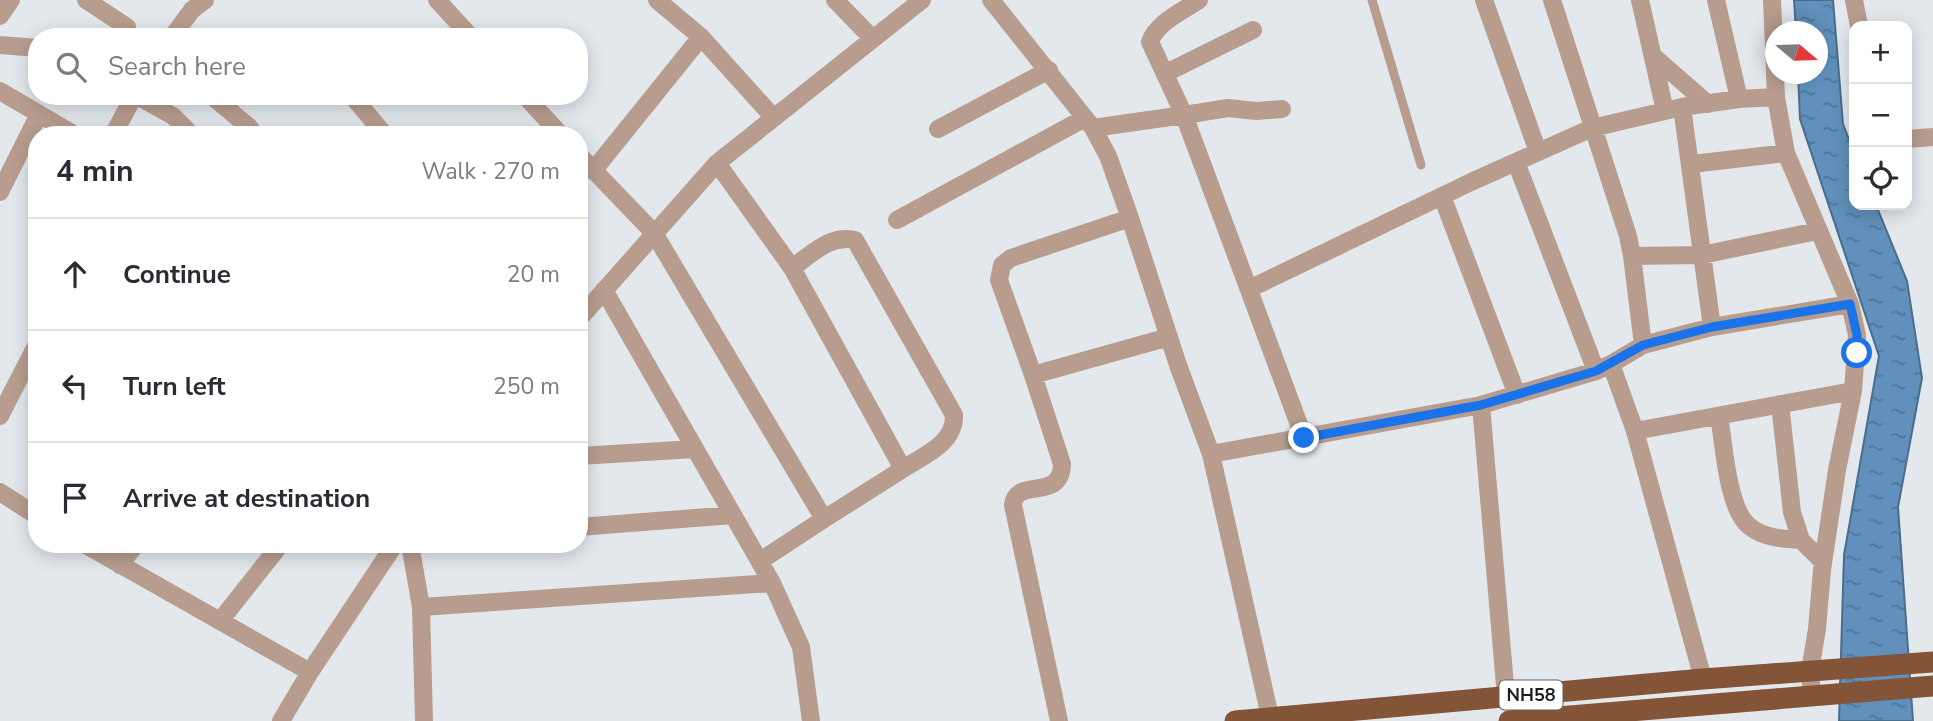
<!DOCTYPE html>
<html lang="en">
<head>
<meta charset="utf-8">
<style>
  :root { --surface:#fff; --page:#f7f7f7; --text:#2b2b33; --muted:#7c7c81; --line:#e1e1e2 }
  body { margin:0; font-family:"Nunito Sans",sans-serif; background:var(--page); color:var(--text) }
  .controls { position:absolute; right:21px; top:21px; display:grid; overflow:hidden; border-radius:14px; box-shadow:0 4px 18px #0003 }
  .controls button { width:63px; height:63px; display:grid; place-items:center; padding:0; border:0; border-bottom:2px solid var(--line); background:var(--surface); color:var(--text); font:35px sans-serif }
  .compass { position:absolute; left:1765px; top:21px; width:63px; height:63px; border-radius:50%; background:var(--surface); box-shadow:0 4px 18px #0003; rotate:109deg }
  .stop { position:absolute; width:21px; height:21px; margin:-16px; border:5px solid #1a73e8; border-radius:50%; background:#fff }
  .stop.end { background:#1a73e8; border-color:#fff; box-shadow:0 2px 7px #0008 }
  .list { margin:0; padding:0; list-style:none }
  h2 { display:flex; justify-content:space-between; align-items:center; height:91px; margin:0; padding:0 28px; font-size:30px }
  h2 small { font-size:23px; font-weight:400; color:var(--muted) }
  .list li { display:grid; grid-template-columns:46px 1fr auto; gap:21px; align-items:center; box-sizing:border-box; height:112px; padding:0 28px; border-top:2px solid var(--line) }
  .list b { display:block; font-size:26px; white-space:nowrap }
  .list em { font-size:23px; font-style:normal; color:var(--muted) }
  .icon { flex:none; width:38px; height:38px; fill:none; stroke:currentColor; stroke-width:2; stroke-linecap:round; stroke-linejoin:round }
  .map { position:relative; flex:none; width:1933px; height:721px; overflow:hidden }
  .search { position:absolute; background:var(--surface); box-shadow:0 4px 18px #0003; left:28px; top:28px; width:560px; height:77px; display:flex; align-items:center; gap:18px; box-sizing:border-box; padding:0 24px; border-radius:28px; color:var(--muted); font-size:26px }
  .panel { position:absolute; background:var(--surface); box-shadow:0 4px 18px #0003; left:28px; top:126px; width:560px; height:427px; border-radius:28px }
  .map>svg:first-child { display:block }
</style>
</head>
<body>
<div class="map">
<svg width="1933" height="721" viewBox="0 0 1933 721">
  <defs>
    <pattern id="water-ripples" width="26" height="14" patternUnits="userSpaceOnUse" patternTransform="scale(1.75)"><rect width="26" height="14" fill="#6090bb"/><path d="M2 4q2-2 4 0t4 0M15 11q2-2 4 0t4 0" fill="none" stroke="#4e7597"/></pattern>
  </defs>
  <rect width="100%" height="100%" fill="#e3e8ed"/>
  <!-- water -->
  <path fill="url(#water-ripples)" stroke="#4b6d8c" stroke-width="2" d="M1794,0H1833L1843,124L1854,152V205H1876L1907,281L1922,378L1898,507L1913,721H1839L1844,555L1879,356L1800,119L1798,74H1818V32L1796,31Z"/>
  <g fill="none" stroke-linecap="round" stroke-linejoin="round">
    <!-- service -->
    <path stroke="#b89d8f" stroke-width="9" d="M1372,0L1421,165"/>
    <!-- minor -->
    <path stroke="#b89d8f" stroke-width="18" d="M86,0L127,27
      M437,0L471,37
      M657,0L701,37L774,118
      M835,0L873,39
      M991,0L1093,128L1108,156L1130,218L1178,365L1211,454L1271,721
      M1199,0C1183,11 1156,23 1150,42L1184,115L1228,108L1256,111L1282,109
      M1484,0L1538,152
      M1552,0L1628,236L1632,256L1702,255L1817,231
      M1640,0L1665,111
      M1716,0L1739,99
      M1772,0L1776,97L1786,153L1850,304L1857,335L1853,391L1837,470L1822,570L1817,629L1810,671L1812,695
      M1854,0L1859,26
      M0,16L11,0
      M172,37L192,10L205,0
      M0,45L37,48
      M1653,56L1708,104
      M1166,73L1253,30
      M0,91L75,135
      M137,96L173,116L192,135
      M212,96L249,127L255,135
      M352,96L385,135
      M525,96L561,135
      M1682,107L1712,327
      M1093,128L1184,115L1304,438
      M938,129L1049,70
      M113,135L134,96
      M1907,139L1933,137
      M579,155L654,233L824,519L760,561
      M1516,162L1596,371
      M717,163L792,268L903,469L824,519
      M1692,164L1786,153
      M593,171L701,37
      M0,192L39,114
      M1442,196L1517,395
      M897,220L1085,118
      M1632,256L1643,345
      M792,268C812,254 830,234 855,240L954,415C955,444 924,455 903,469
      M1249,289L1471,182L1592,128L1682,107L1739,99L1776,97
      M579,319L717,163L922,0
      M1611,364L1643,345L1712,327L1850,304
      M1033,375L999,280L1002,265L1011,258L1130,218
      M1780,404L1792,512L1801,540L1823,562
      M0,416L37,344
      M1719,416C1724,443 1727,508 1749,526C1763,538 1784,539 1801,540
      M1635,431L1853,391
      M1211,454L1481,405
      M579,456L695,449
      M0,492L37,516
      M579,527L733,515
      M84,544L310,672
      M410,544L421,607
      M120,565L136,544
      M772,583L801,647L811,721
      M220,621L277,549
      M1506,697L1481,405L1596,371L1611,364L1635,431L1703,679
      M281,721L310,672L395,544
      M424,721L421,607L772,583L604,290
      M1059,721L1013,505C1016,476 1061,503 1062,464L1033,375L1169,337"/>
    <!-- trunk -->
    <path stroke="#845438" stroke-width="21" d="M1235,721L1703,679L1933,662
      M1509,721L1933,686"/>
  </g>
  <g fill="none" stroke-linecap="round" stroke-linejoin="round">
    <!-- route -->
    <path stroke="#1a73e8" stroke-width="9" d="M1304,438L1481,405L1596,371L1643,345L1712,327L1850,304L1857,335V353"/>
  </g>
  <g text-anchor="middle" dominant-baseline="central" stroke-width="7" stroke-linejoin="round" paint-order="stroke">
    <!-- shield labels -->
    <rect fill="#fff" stroke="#5f6061" stroke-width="2" x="1499.5" y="680.5" width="63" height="29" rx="5"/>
    <g font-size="18" font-weight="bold" fill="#1a1c1d">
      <text x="1531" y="695">NH58</text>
    </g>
  </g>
</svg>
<div class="controls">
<button>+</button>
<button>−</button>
<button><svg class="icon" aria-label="locate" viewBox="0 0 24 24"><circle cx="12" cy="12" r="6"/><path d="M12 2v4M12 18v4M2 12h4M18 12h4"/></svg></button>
</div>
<svg class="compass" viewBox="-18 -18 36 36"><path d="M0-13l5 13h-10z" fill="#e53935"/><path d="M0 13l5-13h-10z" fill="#7c7c81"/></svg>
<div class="stop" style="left:1857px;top:353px"></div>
<div class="stop end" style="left:1304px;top:438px"></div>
<div class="search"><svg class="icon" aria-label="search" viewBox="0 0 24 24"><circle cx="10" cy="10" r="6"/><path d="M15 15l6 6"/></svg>Search here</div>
<section class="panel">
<h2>4 min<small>Walk · 270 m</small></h2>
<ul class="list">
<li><svg class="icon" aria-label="ahead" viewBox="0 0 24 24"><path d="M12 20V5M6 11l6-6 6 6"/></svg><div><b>Continue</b></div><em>20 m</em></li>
<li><svg class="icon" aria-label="left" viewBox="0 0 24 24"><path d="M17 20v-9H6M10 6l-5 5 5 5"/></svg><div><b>Turn left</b></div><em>250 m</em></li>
<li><svg class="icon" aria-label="arrive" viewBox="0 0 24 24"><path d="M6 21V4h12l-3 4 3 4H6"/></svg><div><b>Arrive at destination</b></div></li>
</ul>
</section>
</div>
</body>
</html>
